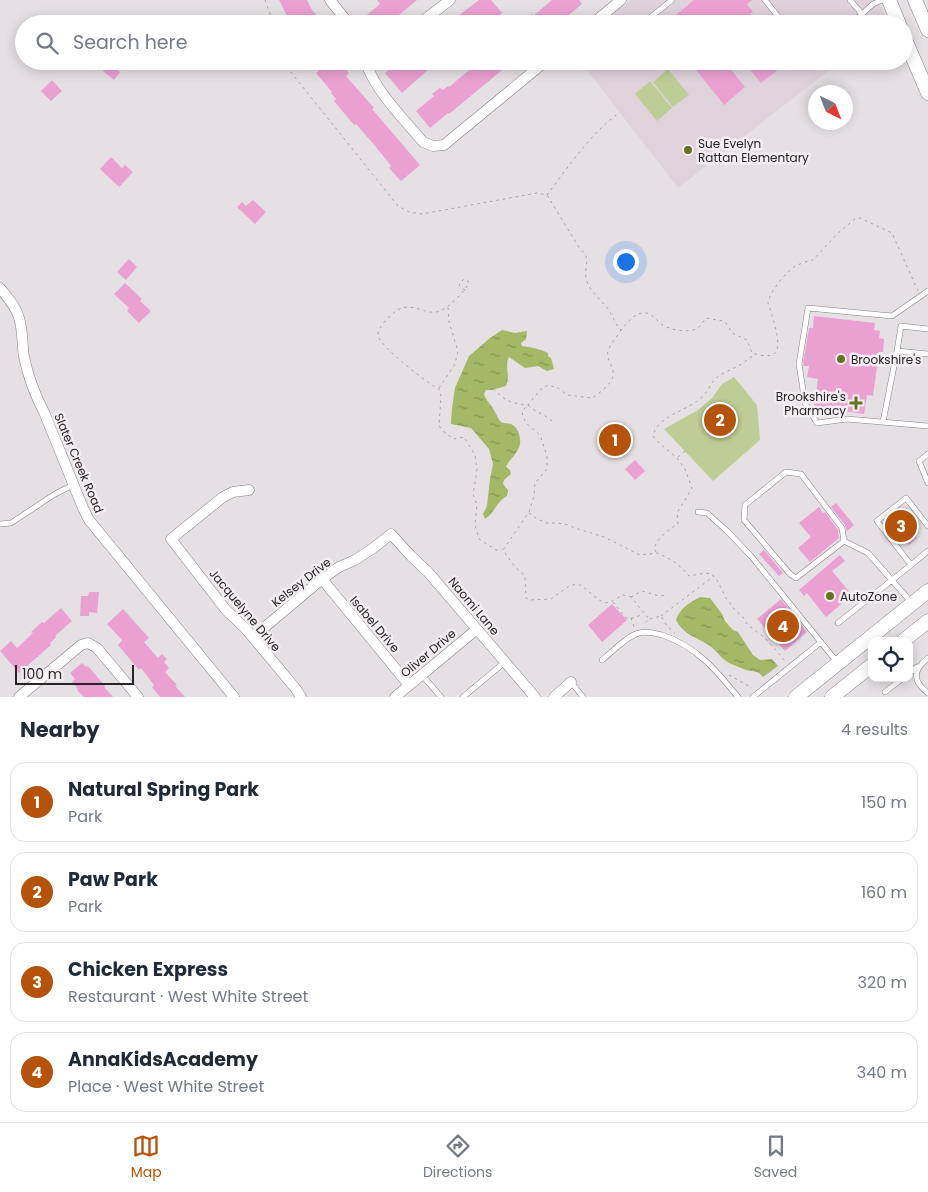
<!DOCTYPE html>
<html lang="en">
<head>
<meta charset="utf-8">
<style>
  :root { --surface:#fff; --page:#f6f6f7; --text:#1f2937; --muted:#747a83; --line:#e0e1e3; --accent:#b45309 }
  body { margin:0; font-family:Poppins,sans-serif; background:var(--page); color:var(--text) }
  .controls { position:absolute; right:15px; bottom:15px; display:grid; overflow:hidden; border-radius:10px; box-shadow:0 2px 12px #0003 }
  .controls button { width:45px; height:45px; display:grid; place-items:center; padding:0; border:0; border-bottom:1px solid var(--line); background:var(--surface); color:var(--text); font:25px sans-serif }
  .compass { position:absolute; left:808px; top:85px; width:45px; height:45px; border-radius:50%; background:var(--surface); box-shadow:0 2px 12px #0003; rotate:138deg }
  .scale { position:absolute; left:15px; bottom:12px; width:119px; box-sizing:border-box; padding-left:5px; border:2px solid #262425; border-top:0; font-size:14px; line-height:18px; white-space:nowrap; color:#262425; -webkit-text-stroke:4px #f2edf0; paint-order:stroke }
  .you { position:absolute; left:625px; top:261px; width:18px; height:18px; margin:-12px; border:4px solid #fff; border-radius:50%; background:#1a73e8; box-shadow:0 0 0 8px #1a73e833 }
  .badge { display:grid; place-items:center; width:32px; height:32px; border-radius:50%; background:var(--accent); color:#fff; font-size:16px; font-weight:700 }
  .pin { position:absolute; translate:-50% -50%; border:2px solid #fff; box-shadow:0 1px 5px #0006 }
  .list { margin:0; padding:0; list-style:none }
  h2 { display:flex; justify-content:space-between; align-items:center; height:65px; margin:0; padding:0 20px; font-size:21px }
  h2 small { font-size:16px; font-weight:400; color:var(--muted) }
  .list li { display:grid; grid-template-columns:32px 1fr auto; gap:15px; align-items:center; box-sizing:border-box; height:80px; margin:0 10px 10px; padding:0 10px; border:1px solid var(--line); border-radius:15px }
  .list b { display:block; font-size:19px; white-space:nowrap }
  .list p { margin:0; font-size:16px; white-space:nowrap; color:var(--muted) }
  .list em { font-size:16px; font-style:normal; color:var(--muted) }
  .icon { flex:none; width:28px; height:28px; fill:none; stroke:currentColor; stroke-width:2; stroke-linecap:round; stroke-linejoin:round }
  .map { position:relative; flex:none; width:928px; height:697px; overflow:hidden }
  .search { position:absolute; background:var(--surface); box-shadow:0 2px 12px #0003; left:15px; right:15px; top:15px; height:55px; display:flex; align-items:center; gap:12px; box-sizing:border-box; padding:0 18px; border-radius:28px; color:var(--muted); font-size:19px }
  .sheet { height:425px; background:var(--surface) }
  nav { display:flex; justify-content:space-around; align-items:center; box-sizing:border-box; height:70px; border-top:1px solid var(--line); background:var(--surface); font-size:14px; color:var(--muted) }
  nav a { display:grid; justify-items:center; gap:2px }
  nav .on { color:var(--accent) }
  .map>svg:first-child { display:block }
</style>
</head>
<body>
<div class="map">
<svg width="928" height="697" viewBox="0 0 928 697">
  <defs>
    <pattern id="water-ripples" width="26" height="14" patternUnits="userSpaceOnUse" patternTransform="scale(1.25)"><rect width="26" height="14" fill="#a4b866"/><path d="M2 4q2-2 4 0t4 0M15 11q2-2 4 0t4 0" fill="none" stroke="#859554"/></pattern>
  </defs>
  <rect width="100%" height="100%" fill="#e5e0e3"/>
  <!-- built -->
  <path fill="#dfd3db" d="M631,0H879L889,24H601Z
    M580,61H841L678,188Z"/>
  <!-- green -->
  <path fill="#becd95" d="M668,69L689,95L673,107L653,82Z
    M650,81L672,108L657,121L635,94Z
    M734,377L757,405L760,440L713,481L664,429L698,410L712,398L722,384Z"/>
  <!-- water -->
  <path fill="url(#water-ripples)" d="M502,330L515,333L527,331L526,339L521,343L522,346C531,347 540,349 548,353V356L551,358L554,369L547,371L538,366L525,368L509,357C504,366 511,376 506,386L492,390H486L484,394C486,400 489,402 492,407C495,411 497,417 500,421C503,424 507,423 511,424C518,427 521,437 520,444C518,454 509,459 506,467L510,470L511,474L504,480L503,484L508,490L507,496C495,503 495,513 485,519L483,514L487,506L490,479L493,464L489,449L471,428L451,424L452,408L455,388L469,356L490,338Z
    M700,597L710,598L722,614L725,621L733,630L738,632L753,655L760,660L772,659L778,666L763,677C758,670 753,672 746,670C741,668 736,666 731,664C722,660 718,652 710,646C698,637 684,636 676,620C680,608 689,603 700,597Z"/>
  <!-- building -->
  <path fill="#eba0d2" d="M279,0H307L312,10L324,24H295L288,16H287Z
    M377,0H417L388,24H366L362,19L380,4Z
    M479,0H491L502,13L489,24H458L454,19Z
    M552,0H579L582,4L558,24H520L532,14L533,16Z
    M694,0H752L747,4L753,12L750,14L759,24H665Z
    M331,61H339L349,73L346,76L374,108L372,109L420,165L401,181L389,168L391,166L376,147L356,124L354,125L334,101L336,99L331,93L332,92L316,73Z
    M399,61H438L402,93L385,73Z
    M475,61H513L449,114L448,113L430,128L416,111L434,96L432,94L440,88L443,90L448,86L449,87L469,70L467,68Z
    M689,61H735L729,67L745,87L724,105Z
    M743,61H789L761,83Z
    M109,63L120,72L114,80L103,71Z
    M52,80L62,91L51,101L41,91Z
    M111,157L122,168L125,165L133,172L119,187L100,169Z
    M253,200L266,212L255,224L237,207L242,202L246,206Z
    M129,259L137,267L126,280L117,272Z
    M125,283L142,299L140,301L151,311L139,323L127,311L129,308L114,294Z
    M814,316L875,323L874,330L880,331L879,338L884,339L883,352H879L873,396L867,395L864,414L814,407L818,379L807,377L809,366H804L803,364L809,328H813Z
    M635,460L645,471L635,480L625,469Z
    M836,503L854,525L847,531L845,525L831,507Z
    M819,507L823,513L825,512L838,530L839,538L810,562L798,548L811,537L799,523Z
    M900,513L913,530L912,531L917,538L909,545L889,522Z
    M764,550L783,573L779,576L759,554Z
    M840,555L845,561L832,571L852,595L826,617L807,593L804,596L799,590Z
    M89,592H99L97,613L89,612V616H80L81,596H88Z
    M781,599L807,632L785,651L757,619Z
    M612,604L627,620L602,642L588,625Z
    M61,608L72,621L55,636L56,637L50,643L51,645L19,673L0,651L11,641L17,648L33,633L31,632L42,622L44,623Z
    M123,609L149,638L144,642L158,658L162,654L167,659L164,662L169,668L165,672L177,685L175,686L185,697H160L152,687L154,685L141,668L139,670L118,645L122,640L107,624Z
    M82,663L86,667L88,666L105,686L104,687L113,697H84L77,690L78,689L72,682L75,679L70,673Z"/>
  <g fill="none" stroke-linecap="round" stroke-linejoin="round">
    <!-- lane casing -->
    <g stroke="#827e81" stroke-width="6">
      <path id="lane" d="M765,0L784,24
        M850,0L862,14
        M642,24L672,0
        M851,24L873,4L882,0
        M928,291L892,316L808,308L799,364L805,403L817,423L847,419L928,426
        M928,329L901,326L897,351L928,354
        M883,422L897,351
        M928,454L919,461L928,483
        M698,512L707,513L727,531L751,556L837,662
        M0,524L11,523L55,494L73,485
        M928,526L906,498L877,521L911,565L928,551
        M844,541L842,528L801,474L786,472L745,505L744,520L790,574L796,578L844,541L868,553L912,603
        M838,623L911,565
        M928,658C913,670 912,681 928,693
        M602,660C612,652 627,636 639,633C647,631 654,633 662,635C696,646 716,670 738,697
        M909,673L917,667
        M422,675L441,697
        M571,682L583,697
        M885,692L903,678
        M463,697L505,662
        M753,697L821,642"/>
    </g>
    <!-- street casing -->
    <g stroke="#827e81" stroke-width="11">
      <path id="street" d="M330,0L349,24
        M419,24L450,0
        M592,24L621,0
        M365,61C376,92 402,117 423,142L433,146L444,145L546,61
        M0,288C7,297 16,306 19,318C23,330 22,344 24,357C28,376 35,395 44,412L83,508L89,520L234,697
        M249,490L233,492L223,497L171,539L226,610L245,628L296,689L301,697
        M322,579L409,685
        M253,637L322,579L339,567L355,560L372,549L391,534L411,556L428,572L535,697
        M19,697L81,645L88,643L97,648L138,697
        M395,697L477,629
        M554,697L571,682"/>
    </g>
    <!-- secondary casing -->
    <g stroke="#827e81" stroke-width="15">
      <path id="secondary" d="M889,0L899,24
        M915,0L928,30
        M904,37L928,93
        M903,641L928,621
        M796,697L928,591
        M832,697L872,665"/>
    </g>
    <!-- path -->
    <path stroke="#a5a1a4" stroke-width="1" stroke-dasharray="2.5 4" stroke-linecap="butt" d="M265,0L274,24
      M284,61L286,66L398,206L409,212L422,214L537,193L547,195L580,249C592,259 584,264 586,278C589,292 601,299 609,310C613,317 615,324 621,330C626,325 633,314 642,313C650,311 655,319 661,324C669,330 691,334 699,327C702,324 704,320 706,318L723,321L727,324L732,333L747,340L752,353C758,355 771,358 775,353C783,344 771,313 768,303C769,293 785,273 794,267C799,264 807,261 813,260L837,234L856,218H860L892,233L918,291
      M547,195C569,166 590,134 620,112
      M465,290L461,288L459,284L464,279L469,282C467,290 448,308 440,311C428,316 415,304 402,308C394,310 376,328 378,336C381,347 428,384 439,389L441,396L439,426L446,434L454,439L464,437L475,455L477,470L473,494L477,505L475,524L479,539L496,550H502
      M486,378C499,396 504,403 528,405L541,389L548,385L558,388L567,395L592,398C600,393 616,381 613,371C612,364 606,359 608,351C610,344 617,337 621,330
      M439,388L455,364L458,351L449,322L448,307
      M552,421C544,414 535,412 528,405L522,411L523,417L527,424L540,435L547,456V469L535,483L534,496L529,512L503,550L515,567L525,576L526,598L531,600L551,599L569,586L577,584L582,586L599,600L606,603L612,601L623,595L631,597L649,619L643,625
      M678,457L685,451
      M529,513L537,519L547,523H555L565,524L575,528L604,537L640,555L658,553L673,561L683,569L689,576C697,575 704,572 712,574L718,582L726,598L735,610L743,617L747,624L767,640L786,662
      M656,552L654,549C657,538 668,530 678,524L677,513L692,488L685,469L677,458L659,443L653,436C658,415 687,411 701,398C707,393 710,385 715,379C723,372 734,369 743,363C747,360 751,357 755,354
      M631,597L642,591L659,596L666,595
      M613,602L625,617L629,619L639,616L642,613
      M661,616L714,576
      M631,618L634,627
      M650,619L661,616L667,626L675,633
      M729,675L752,688"/>
    <!-- lane -->
    <use href="#lane" stroke="#fff" stroke-width="5"/>
    <!-- street -->
    <use href="#street" stroke="#fff" stroke-width="10"/>
    <!-- secondary -->
    <use href="#secondary" stroke="#fff" stroke-width="14"/>
  </g>
  <!-- markers -->
  <g fill="#637321" stroke="#f2edf0" stroke-width="2">
    <circle cx="688" cy="150" r="5"/>
    <circle cx="841" cy="359" r="5"/>
    <path d="M853.5 395.5h5v5h5v5h-5v5h-5v-5h-5v-5h5z"/>
    <circle cx="830" cy="596" r="5"/>
  </g>
  <g text-anchor="middle" dominant-baseline="central" stroke-width="5" stroke-linejoin="round" paint-order="stroke">
    <!-- poi labels -->
    <g font-size="12" fill="#262425" stroke="#f2edf0" text-anchor="start">
      <text x="698" y="143">Sue Evelyn<tspan x="698" dy="14">Rattan Elementary</tspan></text>
      <text x="851" y="359">Brookshire's</text>
      <text x="846" y="396" text-anchor="end">Brookshire's<tspan x="846" dy="14">Pharmacy</tspan></text>
      <text x="840" y="596">AutoZone</text>
    </g>
    <!-- street labels -->
    <g font-size="12" fill="#262425" stroke="#f2edf0">
      <text transform="translate(79 463) rotate(67)">Slater Creek Road</text>
      <text transform="translate(301 582) rotate(-38)">Kelsey Drive</text>
      <text transform="translate(474 606) rotate(50)">Naomi Lane</text>
      <text transform="translate(245 610) rotate(50)">Jacquelyne Drive</text>
      <text transform="translate(375 624) rotate(50)">Isabel Drive</text>
      <text transform="translate(428 653) rotate(-40)">Oliver Drive</text>
    </g>
  </g>
</svg>
<div class="controls">
<button><svg class="icon" aria-label="locate" viewBox="0 0 24 24"><circle cx="12" cy="12" r="6"/><path d="M12 2v4M12 18v4M2 12h4M18 12h4"/></svg></button>
</div>
<svg class="compass" viewBox="-18 -18 36 36"><path d="M0-13l5 13h-10z" fill="#e53935"/><path d="M0 13l5-13h-10z" fill="#747a83"/></svg>
<div class="scale">100 m</div>
<div class="you"></div>
<div class="pin badge" style="left:615px;top:440px">1</div>
<div class="pin badge" style="left:720px;top:420px">2</div>
<div class="pin badge" style="left:901px;top:526px">3</div>
<div class="pin badge" style="left:783px;top:626px">4</div>
<div class="search"><svg class="icon" aria-label="search" viewBox="0 0 24 24"><circle cx="10" cy="10" r="6"/><path d="M15 15l6 6"/></svg>Search here</div>
</div>
<section class="sheet">
<h2>Nearby<small>4 results</small></h2>
<ul class="list">
<li><span class="badge">1</span><div><b>Natural Spring Park</b><p>Park</p></div><em>150 m</em></li>
<li><span class="badge">2</span><div><b>Paw Park</b><p>Park</p></div><em>160 m</em></li>
<li><span class="badge">3</span><div><b>Chicken Express</b><p>Restaurant · West White Street</p></div><em>320 m</em></li>
<li><span class="badge">4</span><div><b>AnnaKidsAcademy</b><p>Place · West White Street</p></div><em>340 m</em></li>
</ul>
</section>
<nav>
<a class="on"><svg class="icon" aria-label="map" viewBox="0 0 24 24"><path d="M3 6l6-2 6 2 6-2v14l-6 2-6-2-6 2zM9 4v14M15 6v14"/></svg>Map</a>
<a><svg class="icon" aria-label="directions" viewBox="0 0 24 24"><path d="M12 3l9 9-9 9-9-9zM9 14v-3h6M13 9l2 2-2 2"/></svg>Directions</a>
<a><svg class="icon" aria-label="saved" viewBox="0 0 24 24"><path d="M7 4h10v16l-5-4-5 4z"/></svg>Saved</a>
</nav>
</body>
</html>
